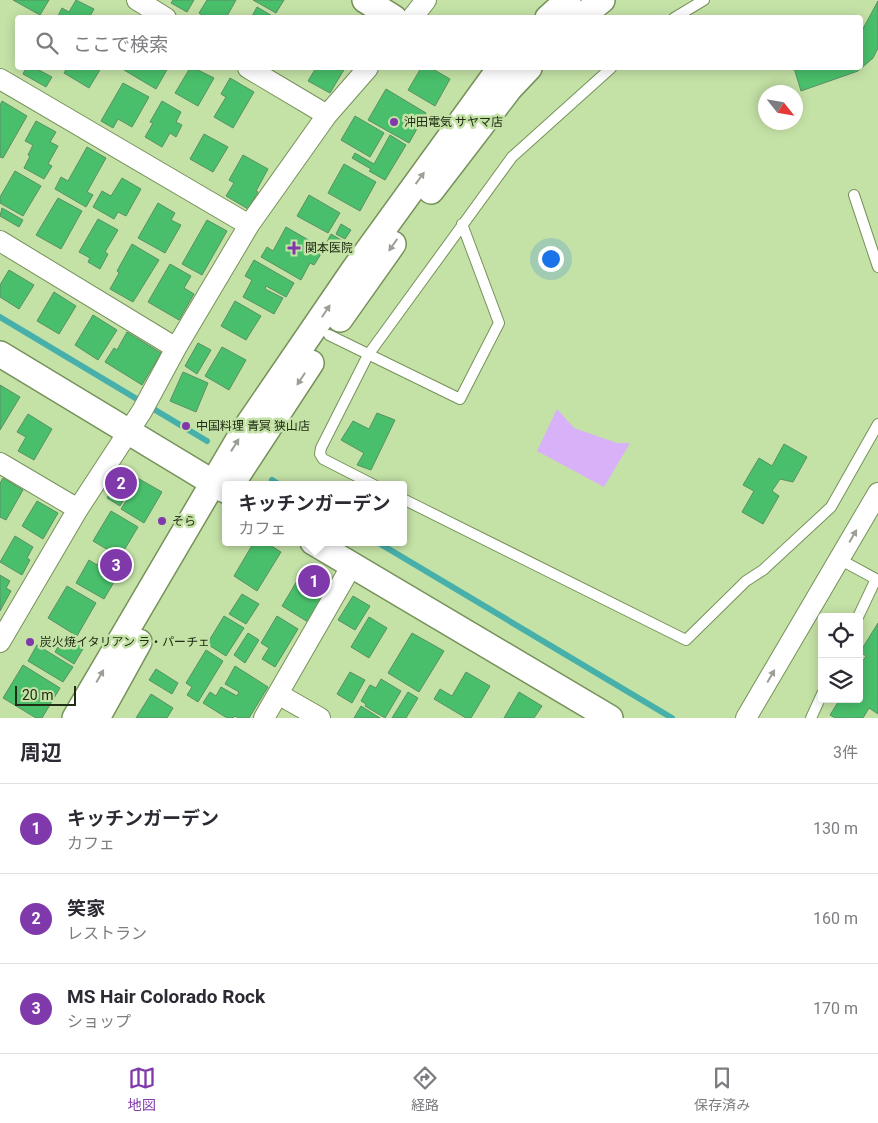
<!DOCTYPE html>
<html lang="ja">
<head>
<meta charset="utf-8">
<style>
  :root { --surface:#fff; --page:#f7f7f7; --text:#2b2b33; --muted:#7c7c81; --line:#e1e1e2; --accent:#8039ab }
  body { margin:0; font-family:Roboto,"Noto Sans JP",sans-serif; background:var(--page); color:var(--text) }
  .controls { position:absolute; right:15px; bottom:15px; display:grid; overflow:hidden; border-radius:5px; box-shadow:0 2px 12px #0003 }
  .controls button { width:45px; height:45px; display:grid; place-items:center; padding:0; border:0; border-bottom:1px solid var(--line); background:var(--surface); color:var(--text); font:25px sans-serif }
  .compass { position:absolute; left:758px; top:85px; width:45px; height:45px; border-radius:50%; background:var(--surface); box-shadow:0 2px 12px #0003; rotate:121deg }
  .scale { position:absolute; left:15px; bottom:12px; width:61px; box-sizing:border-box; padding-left:5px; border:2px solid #212c15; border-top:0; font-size:14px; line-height:18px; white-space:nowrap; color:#212c15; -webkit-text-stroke:4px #c4e2a6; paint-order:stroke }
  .you { position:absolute; left:550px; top:258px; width:18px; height:18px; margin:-12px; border:4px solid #fff; border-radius:50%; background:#1a73e8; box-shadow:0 0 0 8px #1a73e833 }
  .badge { display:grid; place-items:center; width:32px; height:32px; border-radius:50%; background:var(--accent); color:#fff; font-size:16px; font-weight:700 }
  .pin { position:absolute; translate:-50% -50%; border:2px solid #fff; box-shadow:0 1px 5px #0006 }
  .popup { position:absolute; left:222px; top:481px; width:185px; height:65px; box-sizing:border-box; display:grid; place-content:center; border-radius:5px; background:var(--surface); filter:drop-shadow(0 1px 4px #0005); font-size:16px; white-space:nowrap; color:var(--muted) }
  .popup b { font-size:19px; color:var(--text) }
  .popup::after { content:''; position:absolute; left:50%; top:100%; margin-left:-10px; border:10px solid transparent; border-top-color:var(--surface) }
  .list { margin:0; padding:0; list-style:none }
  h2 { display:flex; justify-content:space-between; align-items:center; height:65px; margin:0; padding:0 20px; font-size:21px }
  h2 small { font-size:16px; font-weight:400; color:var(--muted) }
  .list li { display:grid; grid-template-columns:32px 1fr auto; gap:15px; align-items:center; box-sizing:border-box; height:90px; padding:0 20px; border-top:1px solid var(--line) }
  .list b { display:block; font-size:19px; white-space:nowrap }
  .list p { margin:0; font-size:16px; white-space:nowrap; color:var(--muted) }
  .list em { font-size:16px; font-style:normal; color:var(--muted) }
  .icon { flex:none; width:28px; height:28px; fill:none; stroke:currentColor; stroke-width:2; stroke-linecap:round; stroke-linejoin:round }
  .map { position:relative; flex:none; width:878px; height:718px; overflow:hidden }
  .search { position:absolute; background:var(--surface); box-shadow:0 2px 12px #0003; left:15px; right:15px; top:15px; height:55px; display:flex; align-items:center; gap:12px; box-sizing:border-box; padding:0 18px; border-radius:5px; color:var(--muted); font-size:19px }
  .sheet { height:335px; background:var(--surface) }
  nav { display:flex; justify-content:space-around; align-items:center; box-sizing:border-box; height:70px; border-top:1px solid var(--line); background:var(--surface); font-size:14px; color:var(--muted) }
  nav a { display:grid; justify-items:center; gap:2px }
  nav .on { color:var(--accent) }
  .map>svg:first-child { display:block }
</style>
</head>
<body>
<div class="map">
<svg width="878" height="718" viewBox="0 0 878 718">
  <rect width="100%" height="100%" fill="#c4e2a6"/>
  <!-- green -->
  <path fill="#d9b1f8" d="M557,409L574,428L617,443H630L604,487L537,451Z"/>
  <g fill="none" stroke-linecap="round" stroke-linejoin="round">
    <!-- stream -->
    <path stroke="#47b0aa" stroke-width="6" d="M0,317L207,441
      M272,480L280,485
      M377,542L672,718"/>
  </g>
  <!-- building -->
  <path fill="#49bf6b" stroke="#5a8f65" d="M13,0H49L40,15Z
    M76,0L94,9L89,18H57L62,8L69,12Z
    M173,0H194L187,12L171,3Z
    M207,0H236L226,18H206L199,13Z
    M253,0H284L276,13Z
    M878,1V48L873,58L858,71L801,91L794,68H860V34Z
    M257,7L274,17L273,18H251Z
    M26,68H35L52,77L46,87L23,74Z
    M67,68H101L89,88L64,73Z
    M125,68H168L156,89L124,70Z
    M190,68H194L214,78L198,106L175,93Z
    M316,68H345L330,93L308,81Z
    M421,68H431L450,79L435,106L408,90Z
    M230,78L254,92L233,128L214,117L226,97L221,94Z
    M123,83L149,97L132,127L118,119L113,128L101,121Z
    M386,89L426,113L409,143L368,120Z
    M2,101L27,116L3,158L0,157V105Z
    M162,101L181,112L176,122L182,125L176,137L170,133L162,147L145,137L153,123L150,122Z
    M355,116L384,133L370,157L341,140Z
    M36,121L56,132L50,142L58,146L48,164L52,166L44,179L24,168L30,156L28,155L33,145L25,141Z
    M204,134L228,147L213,172L190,159Z
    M390,135L406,145L385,180L369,171L371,169L352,158L355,153L374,164Z
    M87,147L106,158L87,192L93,195L86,207L55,189L61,177L68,181Z
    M243,155L268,169L256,191L258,192L248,209L226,196L234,183L229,180Z
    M344,164L376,182L360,211L328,193Z
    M15,171L41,186L23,216L0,203V197Z
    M122,178L141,189L126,216L118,212L114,219L93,207L102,191L111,196Z
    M309,195L340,213L328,233L297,216Z
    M58,198L82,211L61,249L36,235Z
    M158,203L175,213L171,220L181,225L165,253L138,238Z
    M2,208L23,220L19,227L0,216Z
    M98,219L118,230L105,252L108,254L100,269L88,262L90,258L79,252Z
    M207,220L227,231L202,275L182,264Z
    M341,224L351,230L345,239L336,234Z
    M286,227L319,246L317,251L321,254L314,265L310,263L301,280L261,257L267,247L273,251Z
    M331,234L343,241L338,248L327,242Z
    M132,244L159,260L133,302L110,289L119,273L117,271Z
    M254,260L294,283L286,297L266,286L265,289L283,298L274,314L243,297L252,280L245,276Z
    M170,264L191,276L184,288L194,294L179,320L148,302Z
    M9,270L34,285L19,309L0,297V285Z
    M54,292L76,306L59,334L37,321Z
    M235,301L261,316L246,340L221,326Z
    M93,315L117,330L98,360L75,345Z
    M127,332L161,353L142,385L105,362L114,348L117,350Z
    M198,343L211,350L197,374L185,366Z
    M222,347L246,360L229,390L205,376Z
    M183,372L208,383L196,412L170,401Z
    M0,385L20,397L0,430Z
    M377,413L395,420L371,470L357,465L364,453L341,440L353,421L369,429Z
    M28,414L52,429L34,460L18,451L26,437L17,432Z
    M784,444L807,457L793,482L780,479L772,491L779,496L763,524L742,512L754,491L743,485L759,458L772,466Z
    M127,472L162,492L144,523L121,509L131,493L119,486Z
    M3,478L23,490L6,520L0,517V483Z
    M114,485L128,493L120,506L107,498Z
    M37,501L58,513L43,539L22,526Z
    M111,511L138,527L120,557L93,541Z
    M15,536L33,547L27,558L30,560L22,575L0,562Z
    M254,542H265L281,552L257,591L234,576Z
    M104,553L124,565L104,599L76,583L89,560L97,565Z
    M303,571L329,588L308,622L282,606Z
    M0,575L10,581L6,588L11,591L0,611Z
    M67,586L96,603L77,636L48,618Z
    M242,594L259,604L246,624L229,614Z
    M353,596L370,606L355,630L338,620Z
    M224,616L244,628L226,656L207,644Z
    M277,616L298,629L275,667L262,659L269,648L261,643Z
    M369,617L387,628L369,658L351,647Z
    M878,623V714L869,708L863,718H835L830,715L840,699H859V667L866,656L860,652Z
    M248,633L259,640L245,663L234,655Z
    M412,633L444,651L419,692L388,673Z
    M64,636L84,647L74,664L55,652Z
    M37,645L73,667L63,682L28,661Z
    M206,650L223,661L198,702L187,695L192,687L186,683Z
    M23,665L60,688L42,718H36L3,698Z
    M235,666L268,687L249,718H238L235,716L233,718H227L203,703L210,692L216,696L221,687L237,696L239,692L225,684Z
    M156,669L178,683L172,694L149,680Z
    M350,672L365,680L352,703L337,694Z
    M466,672L490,686L471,718H466L434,699L440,689L452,696Z
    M381,679L401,691L385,718L365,706L366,704L361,701L370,685L376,688Z
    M408,692L418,698L406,718H392Z
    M519,692L542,706L534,718H504Z
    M151,694L173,708L167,718H136Z
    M361,706L380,718H354Z"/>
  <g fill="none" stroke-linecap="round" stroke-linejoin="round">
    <!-- service casing -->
    <g stroke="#76925a" stroke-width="12">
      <path id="service" d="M674,18L704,0
        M854,195L878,267
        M329,335L460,399L499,323L462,224
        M374,485L323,459L320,454L321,448L368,355L512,157L611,68
        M403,499L686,640L746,581L763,570L831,507L878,424
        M839,559L876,579L858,617
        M811,718L822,694"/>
    </g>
    <!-- minor casing -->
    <g stroke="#76925a" stroke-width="22">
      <path id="minor" d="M137,0L166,18
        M412,18L426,0
        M248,68L327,115
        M0,79L249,225
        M0,241L176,348
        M0,463L78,509
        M0,642L78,509L142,411L176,348L249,225L327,115L368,68
        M278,694L320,718
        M264,718L352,565
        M746,718L878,493"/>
    </g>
    <!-- tertiary casing -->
    <g stroke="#76925a" stroke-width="28">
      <path id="tertiary" d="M365,0L394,18
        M548,18L568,0
        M580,18L602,0
        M431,191L510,88L529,68
        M340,319L393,244
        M0,354L225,490
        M231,485L311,363
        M313,542L610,718
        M75,718L243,432L353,271L492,79L503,68
        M97,718L139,642"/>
    </g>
    <!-- service -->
    <use href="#service" stroke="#fff" stroke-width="10"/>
    <!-- minor -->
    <use href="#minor" stroke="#fff" stroke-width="20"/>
    <!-- tertiary -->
    <use href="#tertiary" stroke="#fff" stroke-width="25"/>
  </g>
  <!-- one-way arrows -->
  <defs><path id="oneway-solid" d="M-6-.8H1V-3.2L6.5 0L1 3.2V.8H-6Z" transform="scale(1.25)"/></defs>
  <g fill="#9ba096">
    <use href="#oneway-solid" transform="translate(420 178) rotate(-54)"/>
    <use href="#oneway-solid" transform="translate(393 245) rotate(125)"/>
    <use href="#oneway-solid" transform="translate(326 311) rotate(-56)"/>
    <use href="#oneway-solid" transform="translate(301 379) rotate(123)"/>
    <use href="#oneway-solid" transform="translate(235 445) rotate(-58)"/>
    <use href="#oneway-solid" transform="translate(853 536) rotate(-60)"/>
    <use href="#oneway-solid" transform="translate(100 676) rotate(-60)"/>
    <use href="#oneway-solid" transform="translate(771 676) rotate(-60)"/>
  </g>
  <!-- markers -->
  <g fill="#8039ab" stroke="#c4e2a6" stroke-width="2">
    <circle cx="394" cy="122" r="5"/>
    <path d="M291.5 240.5h5v5h5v5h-5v5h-5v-5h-5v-5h5z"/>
    <circle cx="186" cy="426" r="5"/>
    <circle cx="162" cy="521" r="5"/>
    <circle cx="30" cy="642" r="5"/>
  </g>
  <g text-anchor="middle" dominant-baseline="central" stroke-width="5" stroke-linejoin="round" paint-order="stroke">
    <!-- poi labels -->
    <g font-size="12" fill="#212c15" stroke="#c4e2a6" text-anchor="start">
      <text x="404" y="122">沖田電気 サヤマ店</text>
      <text x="305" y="248">関本医院</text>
      <text x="196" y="426">中国料理 青冥 狭山店</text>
      <text x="172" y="521">そら</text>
      <text x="40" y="642">炭火焼イタリアン ラ・パーチェ</text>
    </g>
  </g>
</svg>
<div class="controls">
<button><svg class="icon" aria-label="locate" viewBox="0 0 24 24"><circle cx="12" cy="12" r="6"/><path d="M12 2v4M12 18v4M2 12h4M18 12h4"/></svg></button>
<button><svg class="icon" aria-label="layers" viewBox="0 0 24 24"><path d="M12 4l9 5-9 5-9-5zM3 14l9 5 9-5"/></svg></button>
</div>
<svg class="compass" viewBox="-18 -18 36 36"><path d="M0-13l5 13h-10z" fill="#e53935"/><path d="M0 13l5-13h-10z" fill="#7c7c81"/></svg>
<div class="scale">20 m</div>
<div class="you"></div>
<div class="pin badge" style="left:314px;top:581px">1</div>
<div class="popup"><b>キッチンガーデン</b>カフェ</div>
<div class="pin badge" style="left:121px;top:483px">2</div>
<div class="pin badge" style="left:116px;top:565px">3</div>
<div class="search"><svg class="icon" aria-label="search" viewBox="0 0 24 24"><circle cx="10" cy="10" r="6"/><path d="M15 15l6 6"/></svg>ここで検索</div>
</div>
<section class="sheet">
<h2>周辺<small>3件</small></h2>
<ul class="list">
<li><span class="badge">1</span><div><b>キッチンガーデン</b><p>カフェ</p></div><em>130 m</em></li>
<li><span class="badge">2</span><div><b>笑家</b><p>レストラン</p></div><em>160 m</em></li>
<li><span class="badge">3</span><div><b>MS Hair Colorado Rock</b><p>ショップ</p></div><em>170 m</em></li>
</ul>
</section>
<nav>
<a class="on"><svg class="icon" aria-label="map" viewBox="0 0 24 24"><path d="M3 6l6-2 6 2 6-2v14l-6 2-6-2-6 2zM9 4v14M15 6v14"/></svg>地図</a>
<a><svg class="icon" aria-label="directions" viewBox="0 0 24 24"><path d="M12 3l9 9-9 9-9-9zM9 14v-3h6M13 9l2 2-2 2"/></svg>経路</a>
<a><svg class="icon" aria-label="saved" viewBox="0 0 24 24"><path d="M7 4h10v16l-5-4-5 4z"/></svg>保存済み</a>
</nav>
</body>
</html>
